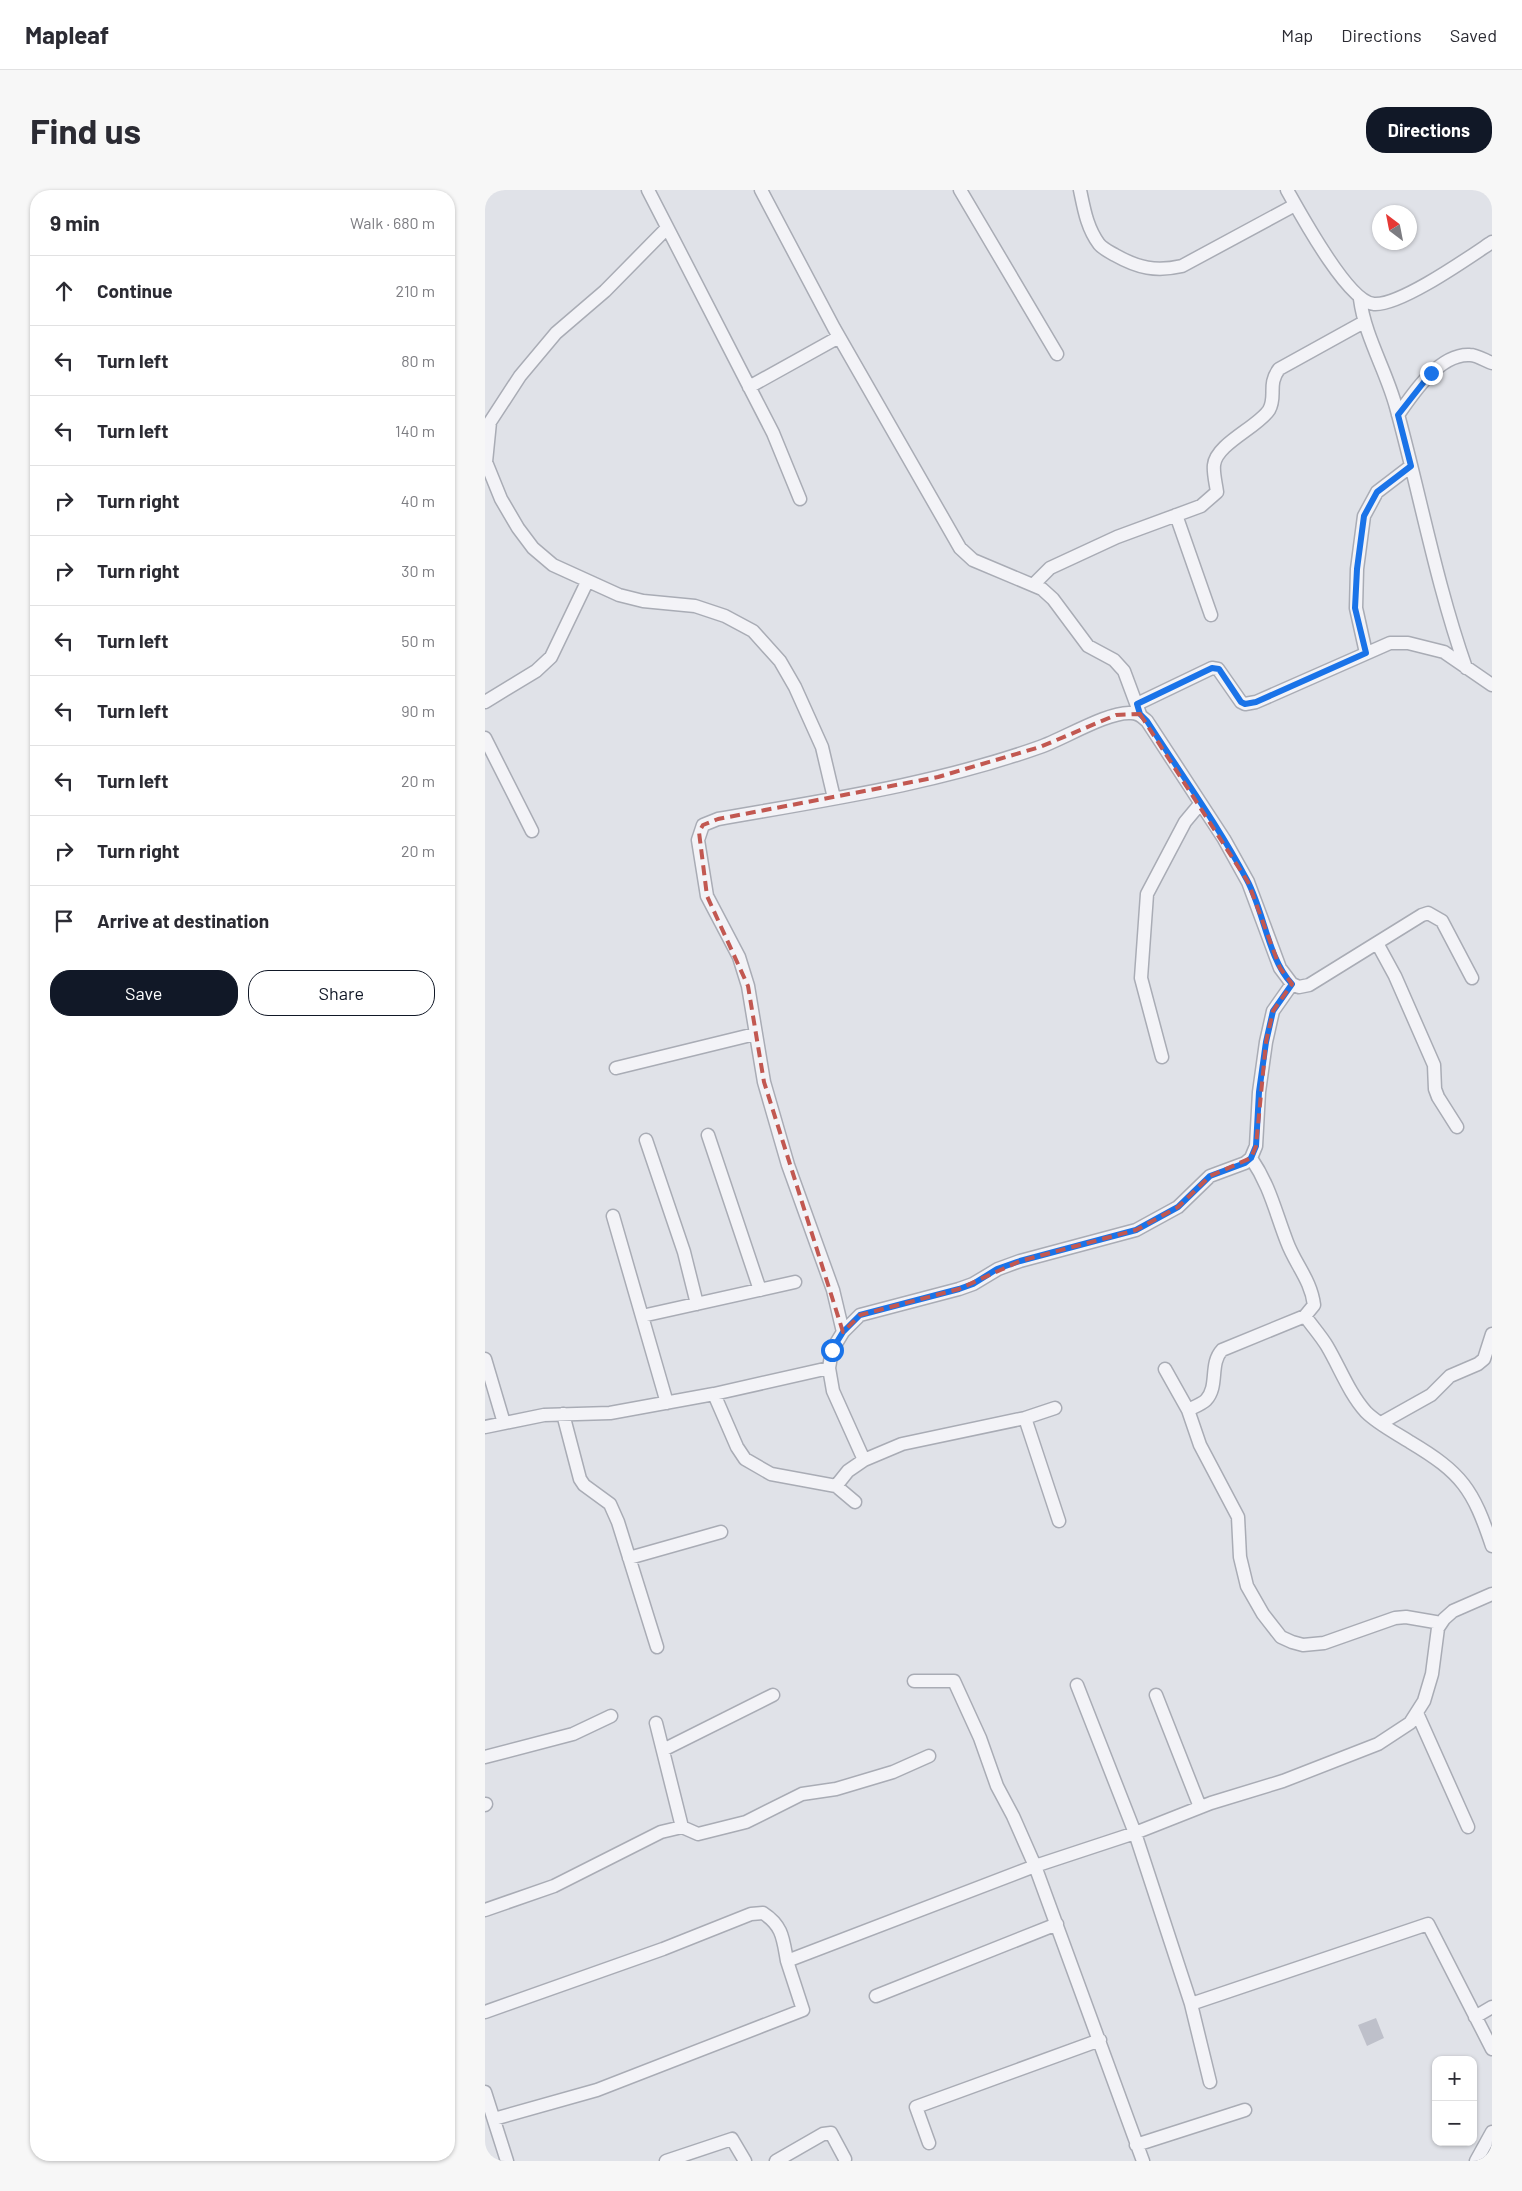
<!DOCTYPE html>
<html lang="en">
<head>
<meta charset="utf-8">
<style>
  :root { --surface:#fff; --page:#f7f7f7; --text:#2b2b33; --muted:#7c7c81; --line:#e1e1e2; --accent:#111827 }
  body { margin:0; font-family:Barlow,sans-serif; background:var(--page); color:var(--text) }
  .controls { position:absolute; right:15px; bottom:15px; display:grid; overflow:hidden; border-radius:10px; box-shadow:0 1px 4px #0004 }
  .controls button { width:45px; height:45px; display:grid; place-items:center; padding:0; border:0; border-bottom:1px solid var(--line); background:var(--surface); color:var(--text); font:25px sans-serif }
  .compass { position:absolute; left:887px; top:15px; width:45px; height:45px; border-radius:50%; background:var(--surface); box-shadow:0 1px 4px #0004; rotate:328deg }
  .stop { position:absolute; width:15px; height:15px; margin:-11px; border:4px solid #1a73e8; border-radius:50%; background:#fff }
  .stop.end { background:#1a73e8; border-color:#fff; box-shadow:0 1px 5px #0008 }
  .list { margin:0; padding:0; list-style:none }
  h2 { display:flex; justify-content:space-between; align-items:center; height:65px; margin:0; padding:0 20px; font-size:21px }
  h2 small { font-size:16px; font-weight:400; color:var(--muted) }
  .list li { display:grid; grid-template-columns:32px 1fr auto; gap:15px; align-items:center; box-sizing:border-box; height:70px; padding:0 20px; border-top:1px solid var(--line) }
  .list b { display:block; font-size:19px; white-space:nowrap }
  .list em { font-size:16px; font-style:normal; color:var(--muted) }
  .actions { display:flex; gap:10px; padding:15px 20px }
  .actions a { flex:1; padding:11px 0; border:1px solid var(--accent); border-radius:20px; text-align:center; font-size:18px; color:var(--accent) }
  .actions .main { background:var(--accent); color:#fff }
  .icon { flex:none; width:28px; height:28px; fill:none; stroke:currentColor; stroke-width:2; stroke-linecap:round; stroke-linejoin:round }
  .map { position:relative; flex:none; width:1007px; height:1971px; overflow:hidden; border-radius:20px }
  header { display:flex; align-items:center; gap:30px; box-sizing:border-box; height:70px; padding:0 25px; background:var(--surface); border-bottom:1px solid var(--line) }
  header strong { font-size:24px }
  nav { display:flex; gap:28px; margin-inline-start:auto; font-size:18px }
  .intro { display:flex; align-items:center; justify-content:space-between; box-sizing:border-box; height:120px; padding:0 30px }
  h1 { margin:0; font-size:35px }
  .button { padding:12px 22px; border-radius:20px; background:var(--accent); color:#fff; font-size:18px; font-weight:700 }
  main { display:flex; gap:30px; padding:0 30px }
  aside { flex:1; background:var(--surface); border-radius:20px; box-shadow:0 1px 4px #0004 }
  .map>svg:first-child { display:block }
</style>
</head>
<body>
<header>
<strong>Mapleaf</strong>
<nav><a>Map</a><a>Directions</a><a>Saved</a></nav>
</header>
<div class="intro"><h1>Find us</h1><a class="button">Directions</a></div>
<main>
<aside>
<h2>9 min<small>Walk · 680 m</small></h2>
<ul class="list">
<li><svg class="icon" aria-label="ahead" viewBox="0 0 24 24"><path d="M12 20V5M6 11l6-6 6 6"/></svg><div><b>Continue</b></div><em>210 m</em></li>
<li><svg class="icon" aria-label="left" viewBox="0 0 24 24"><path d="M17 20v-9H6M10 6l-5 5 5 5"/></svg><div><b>Turn left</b></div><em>80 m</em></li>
<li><svg class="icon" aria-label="left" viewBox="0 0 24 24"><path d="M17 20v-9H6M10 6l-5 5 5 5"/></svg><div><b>Turn left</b></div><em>140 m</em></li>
<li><svg class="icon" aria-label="right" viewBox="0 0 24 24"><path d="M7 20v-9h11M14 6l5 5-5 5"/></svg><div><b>Turn right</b></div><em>40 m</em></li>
<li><svg class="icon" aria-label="right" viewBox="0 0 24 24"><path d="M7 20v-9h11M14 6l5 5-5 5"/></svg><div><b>Turn right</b></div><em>30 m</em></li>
<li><svg class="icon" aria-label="left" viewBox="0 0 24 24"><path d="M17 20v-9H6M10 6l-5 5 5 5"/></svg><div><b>Turn left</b></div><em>50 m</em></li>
<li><svg class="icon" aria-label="left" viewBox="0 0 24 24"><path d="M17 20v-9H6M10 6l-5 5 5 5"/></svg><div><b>Turn left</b></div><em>90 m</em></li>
<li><svg class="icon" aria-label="left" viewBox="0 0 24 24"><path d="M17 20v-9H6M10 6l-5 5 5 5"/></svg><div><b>Turn left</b></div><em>20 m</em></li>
<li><svg class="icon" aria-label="right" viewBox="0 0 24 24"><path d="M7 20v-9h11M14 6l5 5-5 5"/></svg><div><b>Turn right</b></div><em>20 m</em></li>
<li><svg class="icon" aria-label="arrive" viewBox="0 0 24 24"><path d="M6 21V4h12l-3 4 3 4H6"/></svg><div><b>Arrive at destination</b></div></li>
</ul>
<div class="actions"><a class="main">Save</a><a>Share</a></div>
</aside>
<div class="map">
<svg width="1007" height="1971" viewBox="0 0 1007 1971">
  <rect width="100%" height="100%" fill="#e0e2e8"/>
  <!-- building -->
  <path fill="#bec0ca" d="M891,1828L899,1848L882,1856L873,1835Z"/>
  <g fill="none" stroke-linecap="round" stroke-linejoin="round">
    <!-- street casing -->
    <g stroke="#a9acb5" stroke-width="15">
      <path id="street" d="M163,0L288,243L315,309
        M276,0L349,138L475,358L488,370L557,399L568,409L603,456L629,470L639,481L655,524
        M475,0L572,164
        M595,0C599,19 602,38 614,54C618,59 625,62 630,65C653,78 671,82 697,76L810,15
        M802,0C815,23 863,112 889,114C915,116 983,68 1007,52
        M182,38L120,101L71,143L35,186L5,232L1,272L16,309L33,338L48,358L68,375L134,405L158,411L210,416L240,426L268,441L295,471L310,497L337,557L349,608
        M875,109C880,147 901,180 911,217C935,304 951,393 981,478
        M264,197L354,147
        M913,225C928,203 955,163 985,165C992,165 1001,171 1007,173
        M691,325L726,425
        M548,395L565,378L632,347L716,316L732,302C731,294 728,283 729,275C731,254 773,237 784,220C792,206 782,195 794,179L879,132
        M881,463L871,418L872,379L879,326L892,302L926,276
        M0,512L51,481L66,467L102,392
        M652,514L727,478L733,479L756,512L760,514L771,512L905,453H923L959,462L1007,495
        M0,548L47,641
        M892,753L910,786L949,875L950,899L953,907L972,937
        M677,867L656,788L662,704L700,632L715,614
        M131,878L270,844
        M223,945L275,1100
        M161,950L199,1062L212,1114
        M128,1026L182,1213
        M157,1126L310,1092
        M820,1126C827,1136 836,1146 842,1156C855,1178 864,1203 881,1222C893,1234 911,1243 925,1252C977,1283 988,1299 1007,1356
        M358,1142L348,1100L303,975L279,892L263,796L254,767L222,706L213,650L218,635L233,629C341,610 451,594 555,557C578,549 624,521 646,523C654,523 657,527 662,531L739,649L763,692L795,778L807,794L814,797L824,795L937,725L943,723L957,731L987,788
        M0,1169L19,1233
        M680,1179L703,1220L715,1255L753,1327L755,1367L762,1396L778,1424L796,1447L807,1452L818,1455L839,1453L910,1428L921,1427L956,1433
        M229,1204L252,1257L260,1269L286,1284L351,1296L370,1312
        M703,1220C709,1217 717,1214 721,1210C734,1196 724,1174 737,1160L820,1126L829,1115C826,1090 810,1074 802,1052C790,1021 785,996 766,968
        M78,1224L95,1289L99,1295L125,1314L133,1332L172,1457
        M540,1228L574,1331
        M896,1233L946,1205L965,1186L993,1174L999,1169L1007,1144
        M0,1237L59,1225L125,1223L229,1204L344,1178
        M379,1270L348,1201L344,1178L347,1160L358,1142L375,1125L474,1099L488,1094L513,1079L535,1071L651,1040L693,1017L725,986L760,973L766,968L771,956L774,902L781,852L788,821L807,794
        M351,1296L363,1281L379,1270L417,1254L540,1228L570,1218
        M144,1368L236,1342
        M429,1491H469L495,1548L512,1596L528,1626L550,1676L658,1971
        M592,1495L650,1643L706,1814L725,1892
        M671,1505L715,1617
        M932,1523L983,1637
        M171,1533L197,1637
        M178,1560L288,1505
        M0,1567L88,1544L126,1526
        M0,1615L1,1614
        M0,1720L69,1696L176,1642L197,1637L213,1644L261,1632L317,1604L351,1599L408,1582L444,1566
        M391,1806L572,1734
        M706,1814L943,1734L1007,1859
        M0,1822L178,1759L266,1724L278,1723C298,1736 298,1749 302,1771
        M990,1827L1007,1817
        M0,1902L22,1971
        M9,1929L112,1900L318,1820L302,1771L550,1676L650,1643L726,1613L798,1591L893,1554L925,1533L939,1511L947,1484L953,1438L959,1429L968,1421L1007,1404
        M444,1953L431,1917L615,1850
        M651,1955L760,1920
        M181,1971L247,1949L260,1971
        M291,1971L338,1944L346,1943L360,1969
        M991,1971L1007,1942"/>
    </g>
    <!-- street -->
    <use href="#street" stroke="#f3f3f7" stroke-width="12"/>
  </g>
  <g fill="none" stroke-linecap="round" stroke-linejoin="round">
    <!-- route -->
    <path stroke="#1a73e8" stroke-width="6" d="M347,1160L358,1142L375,1125L474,1099L488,1094L512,1079L535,1071L651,1040L693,1017L725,986L760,973L766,968L771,956L774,902L781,852L788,821L807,794C783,769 779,721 762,690C733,635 696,584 662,531L655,524L652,514L727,478L734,479L756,512L760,514L771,512L881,463L870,418L872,379L879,326L892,302L926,276L913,225L946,183"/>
  </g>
  <!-- marked area -->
  <path fill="none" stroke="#c25851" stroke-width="4" stroke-dasharray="10 6" stroke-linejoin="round" d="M655,524L763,692L795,778L807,794L788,821L781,852L771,956L766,968L725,986L693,1017L651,1040L535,1071L474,1099L375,1125L358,1142L279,892L263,796L222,706L214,642L218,635L233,629L453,587L555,557L631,525Z"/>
</svg>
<div class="controls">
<button>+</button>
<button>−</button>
</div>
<svg class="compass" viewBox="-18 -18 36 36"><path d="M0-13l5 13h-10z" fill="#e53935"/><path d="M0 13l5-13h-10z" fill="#7c7c81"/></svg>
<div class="stop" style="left:347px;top:1160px"></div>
<div class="stop end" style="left:946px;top:183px"></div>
</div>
</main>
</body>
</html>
